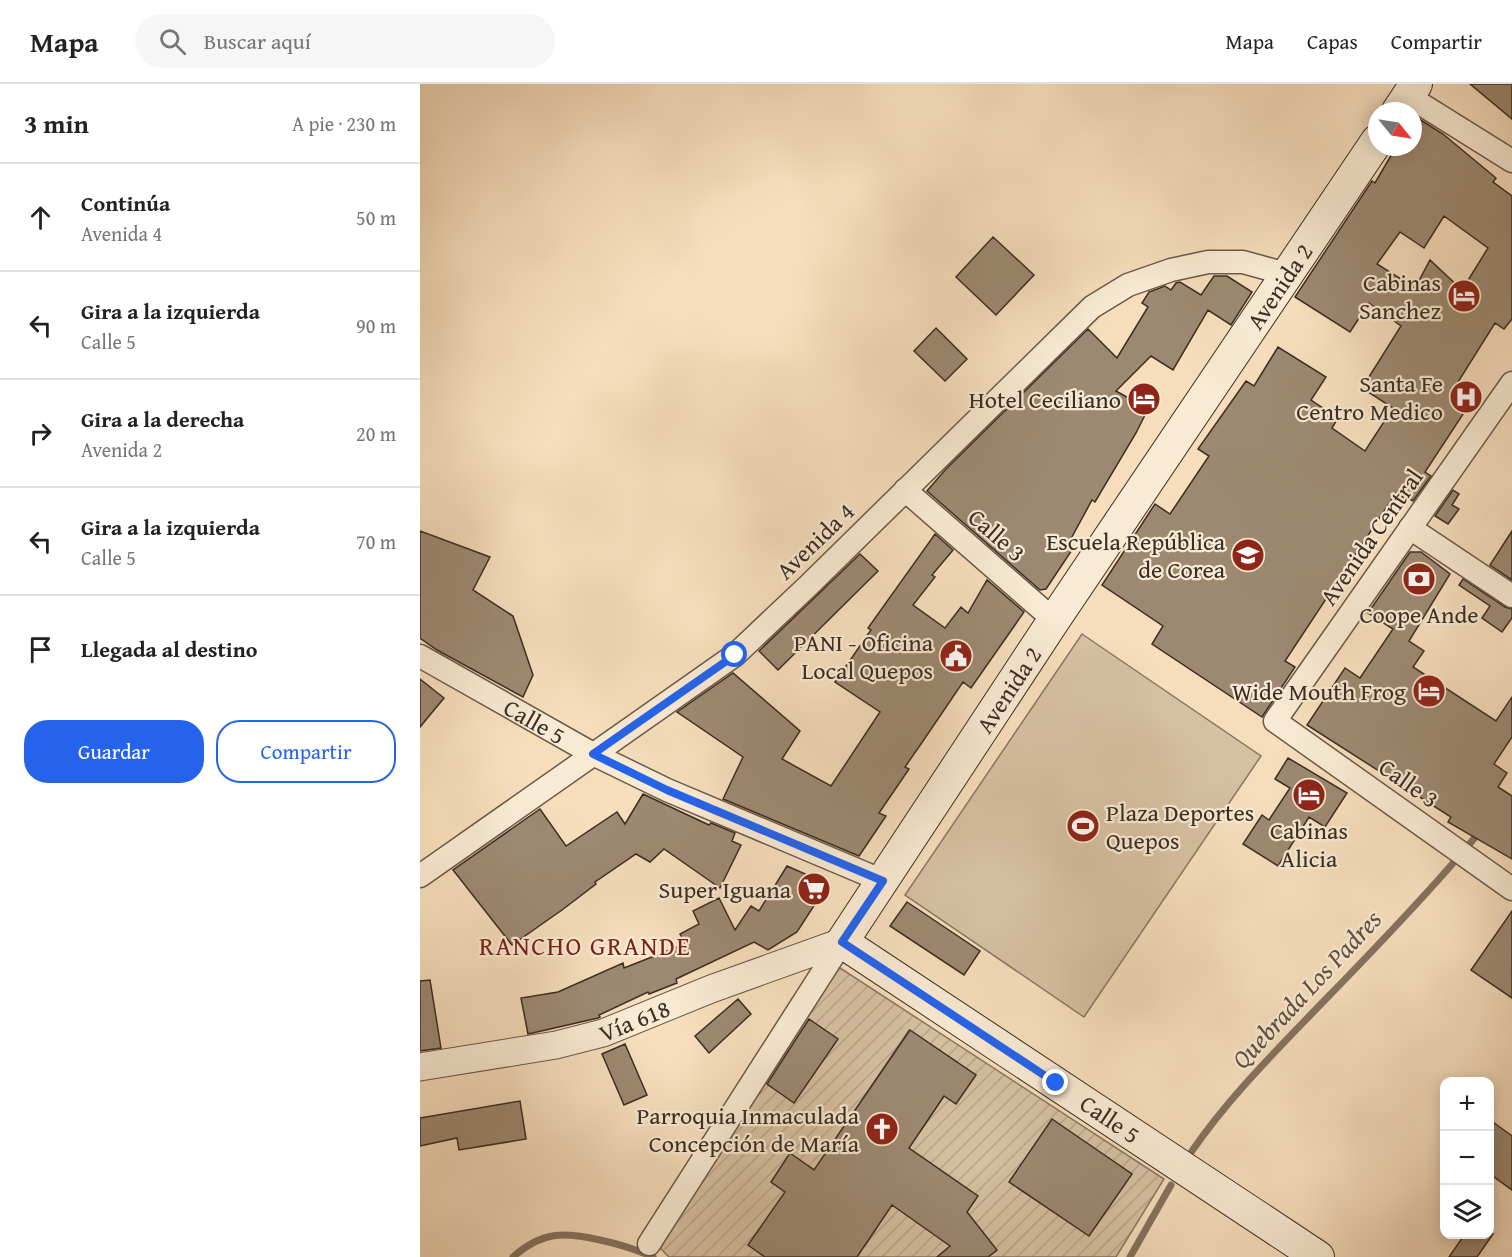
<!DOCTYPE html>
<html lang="es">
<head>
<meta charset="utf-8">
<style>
  :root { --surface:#fff; --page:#f6f6f6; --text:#222; --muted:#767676; --line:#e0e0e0; --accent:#2563eb }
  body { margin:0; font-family:"Gentium Book Plus",serif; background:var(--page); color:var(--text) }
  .controls { position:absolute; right:18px; bottom:18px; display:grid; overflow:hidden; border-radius:12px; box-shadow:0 3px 15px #0003 }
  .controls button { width:54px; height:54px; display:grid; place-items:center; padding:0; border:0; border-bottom:2px solid var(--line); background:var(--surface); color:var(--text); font:30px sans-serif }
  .compass { position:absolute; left:948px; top:18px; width:54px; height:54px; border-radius:50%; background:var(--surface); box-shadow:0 3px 15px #0003; rotate:120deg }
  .stop { position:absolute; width:18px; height:18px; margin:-14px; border:4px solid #2563eb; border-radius:50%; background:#fff }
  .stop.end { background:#2563eb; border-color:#fff; box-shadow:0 2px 6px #0008 }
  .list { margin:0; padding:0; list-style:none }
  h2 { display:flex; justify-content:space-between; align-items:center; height:78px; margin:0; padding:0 24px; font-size:26px }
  h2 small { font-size:20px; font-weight:400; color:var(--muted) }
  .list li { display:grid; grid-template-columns:39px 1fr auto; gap:18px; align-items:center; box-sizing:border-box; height:108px; padding:0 24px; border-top:2px solid var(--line) }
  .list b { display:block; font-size:22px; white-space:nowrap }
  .list p { margin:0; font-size:20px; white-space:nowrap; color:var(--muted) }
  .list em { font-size:20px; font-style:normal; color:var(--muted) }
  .actions { display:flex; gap:12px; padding:18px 24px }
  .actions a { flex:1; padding:14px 0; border:2px solid var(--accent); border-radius:24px; text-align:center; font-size:21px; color:var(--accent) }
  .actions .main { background:var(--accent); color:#fff }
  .icon { flex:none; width:33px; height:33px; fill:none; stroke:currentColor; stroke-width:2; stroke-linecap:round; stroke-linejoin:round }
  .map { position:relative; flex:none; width:1092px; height:1173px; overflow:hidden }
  header { display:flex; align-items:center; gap:36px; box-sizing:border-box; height:84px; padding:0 30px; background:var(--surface); border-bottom:2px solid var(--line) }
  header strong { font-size:28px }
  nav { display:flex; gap:33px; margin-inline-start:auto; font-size:21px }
  .search { width:420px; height:54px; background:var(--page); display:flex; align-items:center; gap:15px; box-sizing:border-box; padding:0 21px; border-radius:33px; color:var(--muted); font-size:22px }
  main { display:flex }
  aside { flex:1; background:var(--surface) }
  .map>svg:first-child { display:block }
</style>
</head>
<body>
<header>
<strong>Mapa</strong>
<div class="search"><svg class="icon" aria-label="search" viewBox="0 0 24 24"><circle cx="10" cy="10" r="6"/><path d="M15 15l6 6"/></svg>Buscar aquí</div>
<nav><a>Mapa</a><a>Capas</a><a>Compartir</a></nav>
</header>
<main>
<aside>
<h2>3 min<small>A pie · 230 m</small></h2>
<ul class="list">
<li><svg class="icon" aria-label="ahead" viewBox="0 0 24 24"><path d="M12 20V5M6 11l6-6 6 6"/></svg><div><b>Continúa</b><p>Avenida 4</p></div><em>50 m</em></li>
<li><svg class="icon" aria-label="left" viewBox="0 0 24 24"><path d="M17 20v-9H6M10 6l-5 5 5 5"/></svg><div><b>Gira a la izquierda</b><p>Calle 5</p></div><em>90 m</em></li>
<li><svg class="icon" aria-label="right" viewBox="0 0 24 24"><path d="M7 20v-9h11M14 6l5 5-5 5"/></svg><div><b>Gira a la derecha</b><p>Avenida 2</p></div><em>20 m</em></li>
<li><svg class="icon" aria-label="left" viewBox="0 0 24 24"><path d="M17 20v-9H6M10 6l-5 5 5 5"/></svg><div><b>Gira a la izquierda</b><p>Calle 5</p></div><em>70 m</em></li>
<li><svg class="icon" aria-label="arrive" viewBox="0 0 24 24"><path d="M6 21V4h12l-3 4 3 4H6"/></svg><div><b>Llegada al destino</b></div></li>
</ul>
<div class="actions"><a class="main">Guardar</a><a>Compartir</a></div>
</aside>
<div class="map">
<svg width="1092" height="1173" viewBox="0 0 1092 1173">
  <defs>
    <pattern id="garden-furrows" width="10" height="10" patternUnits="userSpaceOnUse" patternTransform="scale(1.5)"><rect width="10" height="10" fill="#d6c0a2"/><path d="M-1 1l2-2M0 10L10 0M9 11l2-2" fill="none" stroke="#b9a58b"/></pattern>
  </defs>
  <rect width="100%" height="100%" fill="#f6debc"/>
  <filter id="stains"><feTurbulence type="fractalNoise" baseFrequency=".00333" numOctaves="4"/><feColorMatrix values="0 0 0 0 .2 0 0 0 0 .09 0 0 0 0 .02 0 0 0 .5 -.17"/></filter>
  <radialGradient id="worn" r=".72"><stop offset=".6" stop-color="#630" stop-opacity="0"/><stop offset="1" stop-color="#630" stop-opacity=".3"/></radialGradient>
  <!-- green -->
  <path fill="#d6c0a2" stroke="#897662" stroke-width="1.5" d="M662,550L841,672L664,933L485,811Z"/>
  <!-- garden -->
  <path fill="url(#garden-furrows)" stroke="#897662" stroke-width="1.5" fill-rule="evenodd" d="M417,882L744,1095L696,1173H249L240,1164ZM489,946L555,991L524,1012L449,1122L464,1132L445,1162L351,1098L370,1070L395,1086Z"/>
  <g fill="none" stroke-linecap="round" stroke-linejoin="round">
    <!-- stream -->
    <path stroke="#86725f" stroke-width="7" d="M1048,762L1060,747
      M772,1067C809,1013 856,967 901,920C947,873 992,826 1035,777
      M93,1173C122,1147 144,1148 180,1156C199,1160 215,1165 233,1173
      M710,1173L751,1101"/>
  </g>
  <!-- building -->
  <path fill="#9d8972" stroke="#3c2c22" stroke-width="1.5" fill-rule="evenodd" d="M1050,0H1092V35Z
    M996,33L1023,50L1076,94L1073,98L1092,112V235L1084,245L1075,239L1033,306L1051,318L1005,388L1011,392L993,417L988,414L987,416L976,409L865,577L875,583L842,633L732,560L743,542L682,501L735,420L750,430L789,372L778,365L826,297L834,302L858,263L906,293L891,316L918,334L912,344L945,367L973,324L942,304L981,242L949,219L930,248L875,213L952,97L955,99L976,63H993V37ZM1024,132L1068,164L1042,206L1010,176L995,204L957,180L980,148L1004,164Z
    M573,153L614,191L576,231L536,193Z
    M794,192H807L832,208L811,241L788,226L753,286L731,272L696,307L728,325L716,349L675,418L672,416L647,462L652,466L626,505L620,506L507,407L526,385L668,245L697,274L728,223L722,219L729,208L745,202L751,206L756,199L760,198L781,211Z
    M516,244L547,275L525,297L494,267Z
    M1033,406L1039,410L1032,421L1039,425L1028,440L1015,432Z
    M0,447L70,473L53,506L93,532L113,591L103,613L17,566L0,554Z
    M1092,447V496L1070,481Z
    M515,450L533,466L512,491L515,493L493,521L525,544L541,523L548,529L567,496L604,528L551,604L543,598L503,657L485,683L489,685L459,729L466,732L439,772L303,715L323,673L257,628L313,589L380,647L362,675L411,702L460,628L415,598L451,546L448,544Z
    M990,468H1001L1030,490L989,557L1004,567L993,583L1076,637L1092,613V653L1074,680L1087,689L1078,703L1092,712V775L1028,738L1031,733L887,641L925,584L940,594L973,545L948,529Z
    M440,470L458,487L358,586L339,567Z
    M1043,495L1085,523L1092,525V534L1082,548L1062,534L1070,522L1039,501Z
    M0,595L24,614L0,643Z
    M868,674L927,709L905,743L889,733L858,782L823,760L842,731L849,736L870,704L855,695Z
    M223,710L289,741L291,739L315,749L312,757L321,761L300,804L244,765L230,778L216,770L175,798L176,800L142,826L92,861L33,786L120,725L146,762L197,728L205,740Z
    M367,782L408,800L377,848L348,866L334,858L256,895L257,899L229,910L228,908L179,931L180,933L178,934L108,950L101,914L138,908L203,879L204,884L265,860L260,850L279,840L273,827L299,814L315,846L331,822L339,827Z
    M487,818L560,867L544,891L470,842Z
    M1092,827V914L1051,886Z
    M10,896L21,964L0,967V897Z
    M318,915L331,930L289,969L275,952Z
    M389,935L418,955L374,1019L347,1000Z
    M490,946L556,991L536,1020L524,1012L489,1064L558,1112L547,1128L577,1166L568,1173H517L530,1162L472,1121L437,1173H345L328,1161L365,1108L351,1098L370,1069L394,1086Z
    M205,960L227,1011L204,1021L182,970Z
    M100,1017L106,1055L39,1066L37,1054L0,1062V1034Z
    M632,1035L712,1090L669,1152L589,1098Z
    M1070,1036L1092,1052V1106L1070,1090Z
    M1045,1150H1073L1057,1173H1029Z"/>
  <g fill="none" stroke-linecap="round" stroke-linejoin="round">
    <!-- minor casing -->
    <g stroke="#6a5848" stroke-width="25">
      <g id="minor">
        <path d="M988,12L1092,77"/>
        <path d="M1092,299L855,637L1092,805"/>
        <path d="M485,406L634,536"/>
        <path d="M990,444L1092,512"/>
        <path id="s1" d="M0,572L173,670L247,706L463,797"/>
        <path d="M0,792L315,571L389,501L672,223L708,201L751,186L788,178H823L866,190"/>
        <path d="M229,1160L422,858"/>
      </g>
    </g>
    <!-- tertiary casing -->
    <g stroke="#6a5848" stroke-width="29">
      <g id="tertiary">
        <path id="s2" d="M0,983L136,961L183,949L291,905L422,858"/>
      </g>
    </g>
    <!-- secondary casing -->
    <g stroke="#3c2c22" stroke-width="34">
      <g id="secondary">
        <path d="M978,27L996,0"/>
        <path id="s3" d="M898,1173L422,858L634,536L957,57"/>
      </g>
    </g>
    <!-- minor -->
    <use href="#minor" stroke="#f9ead3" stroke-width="22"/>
    <!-- tertiary -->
    <use href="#tertiary" stroke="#f9ead3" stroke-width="27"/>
    <!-- secondary -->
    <use href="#secondary" stroke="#f9ead3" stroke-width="32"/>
  </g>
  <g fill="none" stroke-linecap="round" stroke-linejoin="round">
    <!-- route -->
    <path stroke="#2563eb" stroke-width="8" d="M315,571L173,670L247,706L463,797L422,858L636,999"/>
  </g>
  <!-- icons -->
  <defs>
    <g id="hotel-disc" transform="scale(1.725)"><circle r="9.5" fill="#8f2418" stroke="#f9ead3"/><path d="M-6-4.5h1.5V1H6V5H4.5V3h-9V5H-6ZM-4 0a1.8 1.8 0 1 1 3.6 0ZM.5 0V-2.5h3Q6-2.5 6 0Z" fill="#fff"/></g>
    <g id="hospital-disc" transform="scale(1.725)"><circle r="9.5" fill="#8f2418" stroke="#f9ead3"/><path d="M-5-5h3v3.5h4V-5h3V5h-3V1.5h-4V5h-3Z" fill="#fff"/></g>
    <g id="school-disc" transform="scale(1.725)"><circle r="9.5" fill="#8f2418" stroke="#f9ead3"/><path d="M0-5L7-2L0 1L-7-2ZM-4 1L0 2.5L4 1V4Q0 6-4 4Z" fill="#fff"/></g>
    <g id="bank-disc" transform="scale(1.725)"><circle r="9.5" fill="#8f2418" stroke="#f9ead3"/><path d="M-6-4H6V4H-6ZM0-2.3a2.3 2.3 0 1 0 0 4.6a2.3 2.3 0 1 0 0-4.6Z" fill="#fff"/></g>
    <g id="civic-disc" transform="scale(1.725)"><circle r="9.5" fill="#8f2418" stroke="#f9ead3"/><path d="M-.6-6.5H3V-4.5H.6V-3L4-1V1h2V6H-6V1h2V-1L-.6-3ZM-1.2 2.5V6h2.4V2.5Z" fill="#fff"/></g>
    <g id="stadium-disc" transform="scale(1.725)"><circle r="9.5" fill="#8f2418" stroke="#f9ead3"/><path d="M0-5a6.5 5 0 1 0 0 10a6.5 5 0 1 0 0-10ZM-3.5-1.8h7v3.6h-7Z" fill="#fff"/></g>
    <g id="supermarket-disc" transform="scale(1.725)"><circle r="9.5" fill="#8f2418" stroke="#f9ead3"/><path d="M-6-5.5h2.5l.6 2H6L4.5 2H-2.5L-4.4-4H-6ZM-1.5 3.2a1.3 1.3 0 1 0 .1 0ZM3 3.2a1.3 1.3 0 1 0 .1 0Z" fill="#fff"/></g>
    <g id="church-disc" transform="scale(1.725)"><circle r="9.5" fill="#8f2418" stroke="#f9ead3"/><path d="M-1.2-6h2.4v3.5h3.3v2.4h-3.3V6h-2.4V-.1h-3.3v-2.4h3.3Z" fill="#fff"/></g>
  </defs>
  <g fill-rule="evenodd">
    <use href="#hotel-disc" x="1044" y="212"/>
    <use href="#hospital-disc" x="1046" y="313"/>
    <use href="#hotel-disc" x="724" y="315"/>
    <use href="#school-disc" x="828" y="471"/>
    <use href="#bank-disc" x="999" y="495"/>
    <use href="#civic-disc" x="536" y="572"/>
    <use href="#hotel-disc" x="1009" y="607"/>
    <use href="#hotel-disc" x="889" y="711"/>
    <use href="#stadium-disc" x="663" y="742"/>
    <use href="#supermarket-disc" x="394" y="805"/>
    <use href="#church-disc" x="462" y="1045"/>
  </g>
  <g text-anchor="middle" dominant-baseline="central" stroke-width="4.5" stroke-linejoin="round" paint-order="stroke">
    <!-- poi labels -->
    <g font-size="24" fill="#3c2c22" stroke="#f9ead3" text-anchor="end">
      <text x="1021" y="198">Cabinas<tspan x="1021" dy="28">Sanchez</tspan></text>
      <text x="1023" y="299">Santa Fe<tspan x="1023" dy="28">Centro Medico</tspan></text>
      <text x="701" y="315">Hotel Ceciliano</text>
      <text x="805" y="457">Escuela República<tspan x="805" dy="28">de Corea</tspan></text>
      <text x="999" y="530" text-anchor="middle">Coope Ande</text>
      <text x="513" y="558">PANI - Oficina<tspan x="513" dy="28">Local Quepos</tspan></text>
      <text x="986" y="607">Wide Mouth Frog</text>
      <text x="686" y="728" text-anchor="start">Plaza Deportes<tspan x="686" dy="28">Quepos</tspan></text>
      <text x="889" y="746" text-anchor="middle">Cabinas<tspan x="889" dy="28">Alicia</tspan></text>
      <text x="371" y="805">Super Iguana</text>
      <text x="439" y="1031">Parroquia Inmaculada<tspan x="439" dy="28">Concepción de María</tspan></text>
    </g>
    <!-- street labels -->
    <g font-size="24" fill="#3c2c22" stroke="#f9ead3">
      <text stroke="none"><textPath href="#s3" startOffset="1359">Avenida 2</textPath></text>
      <text transform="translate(577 451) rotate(41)">Calle 3</text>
      <text transform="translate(951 453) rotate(-55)">Avenida Central</text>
      <text transform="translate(395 457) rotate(-44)">Avenida 4</text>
      <text stroke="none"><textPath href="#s3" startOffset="873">Avenida 2</textPath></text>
      <text stroke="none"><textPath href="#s1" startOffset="132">Calle 5</textPath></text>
      <text transform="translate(989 699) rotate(35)">Calle 3</text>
      <text stroke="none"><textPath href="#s2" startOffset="220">Vía 618</textPath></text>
      <text transform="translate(690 1035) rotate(34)">Calle 5</text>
    </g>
    <!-- neighbourhood labels -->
    <g font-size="26" letter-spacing="1.5" fill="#7a1f14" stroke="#f9ead3">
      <text x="165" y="861">RANCHO GRANDE</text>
    </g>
    <!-- water labels -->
    <g font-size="26" font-style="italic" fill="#614f41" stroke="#f9ead3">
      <text transform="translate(886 905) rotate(-47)">Quebrada Los Padres</text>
    </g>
  </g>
  <rect width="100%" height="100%" filter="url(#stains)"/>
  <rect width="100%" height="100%" fill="url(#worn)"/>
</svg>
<div class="controls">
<button>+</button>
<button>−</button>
<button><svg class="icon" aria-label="layers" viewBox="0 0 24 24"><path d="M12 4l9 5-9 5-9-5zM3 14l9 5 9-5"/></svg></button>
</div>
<svg class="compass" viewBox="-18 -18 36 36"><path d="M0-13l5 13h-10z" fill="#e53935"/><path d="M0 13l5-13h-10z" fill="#767676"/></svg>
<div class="stop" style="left:315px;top:571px"></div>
<div class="stop end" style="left:636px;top:999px"></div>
</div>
</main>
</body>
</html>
